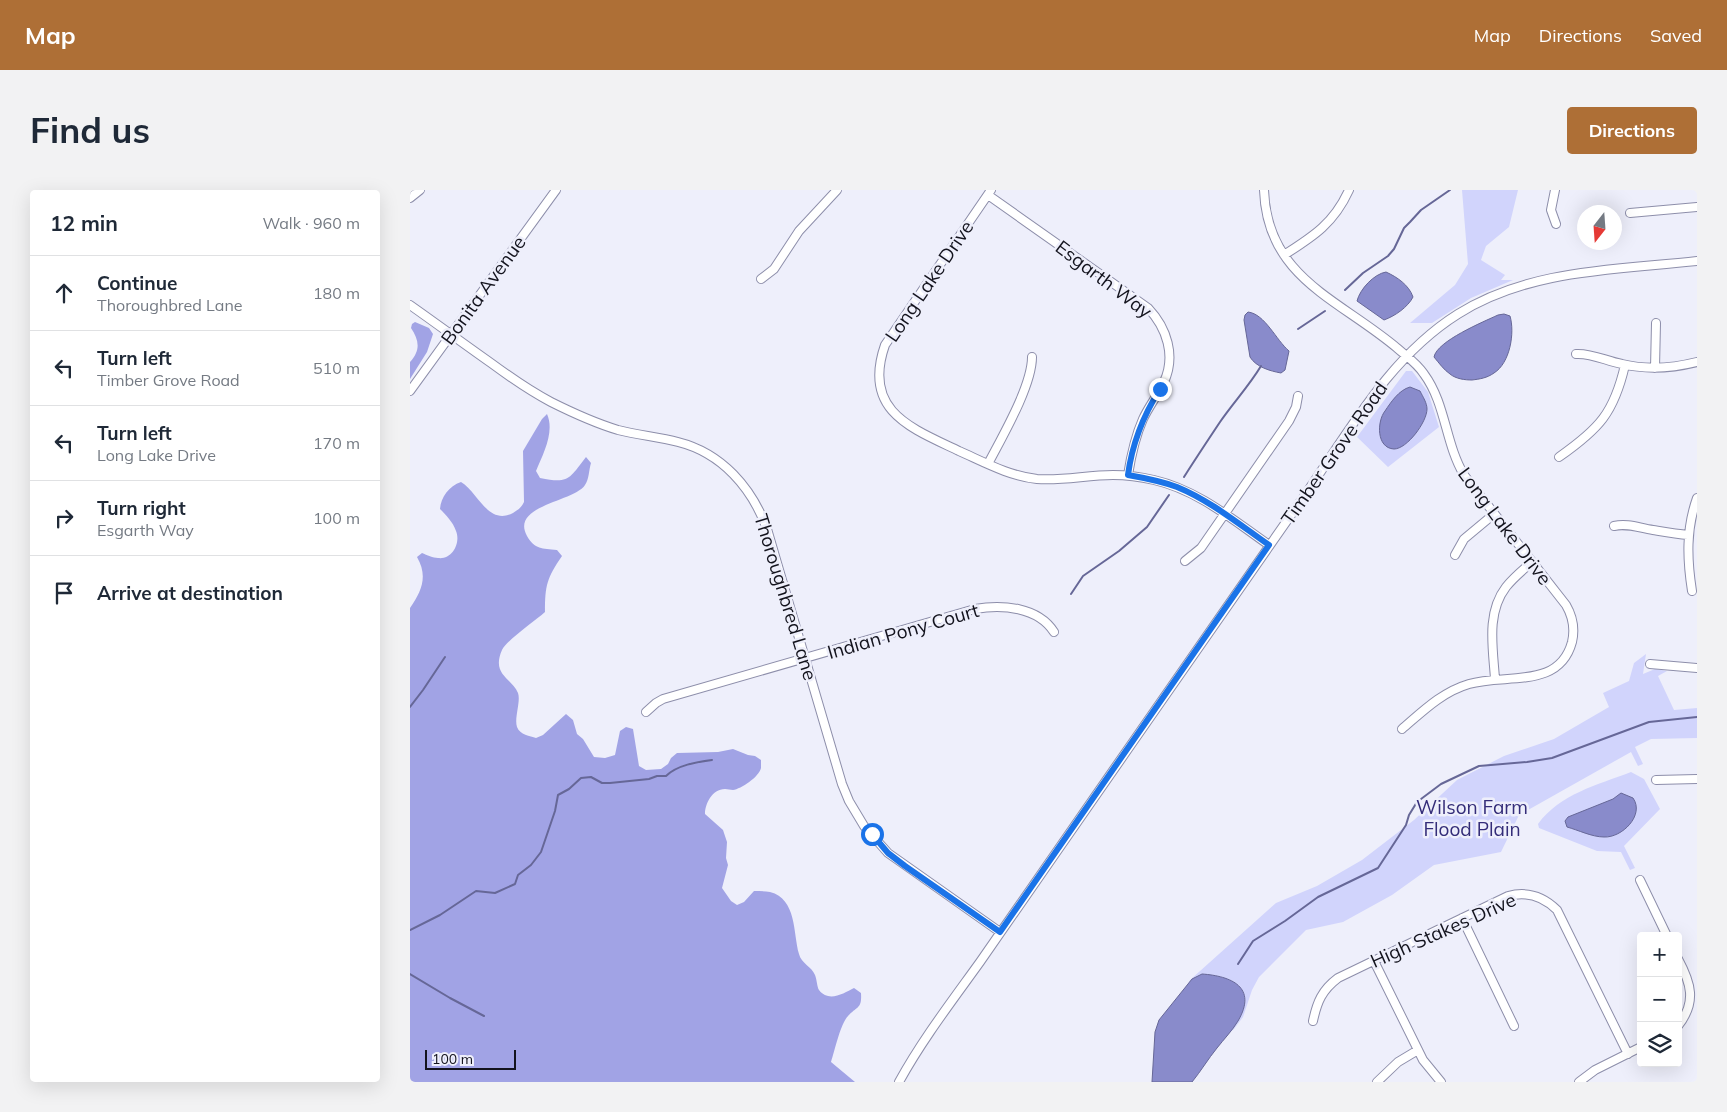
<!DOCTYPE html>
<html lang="en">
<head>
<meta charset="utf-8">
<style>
  :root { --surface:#fff; --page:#f2f2f3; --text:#1f2937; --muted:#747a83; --line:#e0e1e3; --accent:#ae6f36 }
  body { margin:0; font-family:Mulish,sans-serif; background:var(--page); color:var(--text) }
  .controls { position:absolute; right:15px; bottom:15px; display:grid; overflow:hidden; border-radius:5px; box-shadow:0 5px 20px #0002 }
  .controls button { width:45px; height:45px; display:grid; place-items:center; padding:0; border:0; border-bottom:1px solid var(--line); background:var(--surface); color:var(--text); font:25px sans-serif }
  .compass { position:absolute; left:1167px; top:15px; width:45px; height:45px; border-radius:50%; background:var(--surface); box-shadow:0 5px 20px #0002; rotate:197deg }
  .scale { position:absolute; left:15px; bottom:12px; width:91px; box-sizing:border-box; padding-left:5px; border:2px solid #13131d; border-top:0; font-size:14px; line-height:18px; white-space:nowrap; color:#13131d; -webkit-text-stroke:4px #eeeffb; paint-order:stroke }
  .stop { position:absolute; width:15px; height:15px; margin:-11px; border:4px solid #1a73e8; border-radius:50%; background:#fff }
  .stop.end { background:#1a73e8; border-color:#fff; box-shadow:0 1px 5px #0008 }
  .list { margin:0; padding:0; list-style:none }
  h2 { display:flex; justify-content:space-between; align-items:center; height:65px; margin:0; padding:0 20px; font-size:21px }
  h2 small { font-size:16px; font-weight:400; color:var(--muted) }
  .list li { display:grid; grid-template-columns:32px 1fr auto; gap:15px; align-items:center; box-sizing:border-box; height:75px; padding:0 20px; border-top:1px solid var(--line) }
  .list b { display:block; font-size:19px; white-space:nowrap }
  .list p { margin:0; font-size:16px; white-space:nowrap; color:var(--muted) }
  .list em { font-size:16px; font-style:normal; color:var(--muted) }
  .icon { flex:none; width:28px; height:28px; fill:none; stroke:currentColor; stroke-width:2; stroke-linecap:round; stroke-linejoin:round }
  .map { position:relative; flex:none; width:1287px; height:892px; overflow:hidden; border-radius:5px }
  header { display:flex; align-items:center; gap:30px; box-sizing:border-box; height:70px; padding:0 25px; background:var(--accent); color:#fff }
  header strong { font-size:24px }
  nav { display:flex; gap:28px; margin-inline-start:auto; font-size:18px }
  .intro { display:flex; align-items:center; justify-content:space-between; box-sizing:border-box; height:120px; padding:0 30px }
  h1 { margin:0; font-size:35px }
  .button { padding:12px 22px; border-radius:5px; background:var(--accent); color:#fff; font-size:18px; font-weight:700 }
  main { display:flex; gap:30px; padding:0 30px }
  aside { flex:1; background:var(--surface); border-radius:5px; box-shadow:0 5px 20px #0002 }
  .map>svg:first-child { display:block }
</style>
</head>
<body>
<header>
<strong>Map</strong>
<nav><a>Map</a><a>Directions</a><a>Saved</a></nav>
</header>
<div class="intro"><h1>Find us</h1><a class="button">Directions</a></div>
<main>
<aside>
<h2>12 min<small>Walk · 960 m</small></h2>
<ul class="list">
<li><svg class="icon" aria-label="ahead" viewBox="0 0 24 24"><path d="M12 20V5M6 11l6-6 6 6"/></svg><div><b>Continue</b><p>Thoroughbred Lane</p></div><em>180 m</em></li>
<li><svg class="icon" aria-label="left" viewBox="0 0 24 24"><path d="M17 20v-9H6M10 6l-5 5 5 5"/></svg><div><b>Turn left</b><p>Timber Grove Road</p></div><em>510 m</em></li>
<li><svg class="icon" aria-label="left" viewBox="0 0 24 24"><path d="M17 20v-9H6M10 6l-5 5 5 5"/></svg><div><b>Turn left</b><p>Long Lake Drive</p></div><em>170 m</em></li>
<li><svg class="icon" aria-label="right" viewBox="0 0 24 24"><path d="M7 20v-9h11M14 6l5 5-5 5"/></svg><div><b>Turn right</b><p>Esgarth Way</p></div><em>100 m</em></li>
<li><svg class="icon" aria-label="arrive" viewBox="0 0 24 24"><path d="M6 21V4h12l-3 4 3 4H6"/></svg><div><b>Arrive at destination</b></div></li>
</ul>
</aside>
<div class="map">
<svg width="1287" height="892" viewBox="0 0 1287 892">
  <rect width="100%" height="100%" fill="#eeeffb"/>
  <!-- green -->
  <path fill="#d1d4fc" d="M1052,0H1108L1099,37L1076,56L1071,70L1095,85L1091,90H1103L1061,108L1022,133H1000L1045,95L1058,74Z
    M996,181H1002L1018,202L1029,237L978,277L947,247Z
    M1236,464L1233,484L1245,479L1257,481L1248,486L1264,520L1287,518V548L1241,549L1225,557L1233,574L1228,576L1221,562L1109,625L1091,662L1024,675L982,705L933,732L896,740L849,787L842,800L833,827L824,839L812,849L764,822L780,790L866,713L907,696L952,670L1004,630L1047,590L1094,566L1144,549L1199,517L1193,503L1219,491L1224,473Z
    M1221,582L1234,589L1250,619L1214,656L1225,678L1220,680L1211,662L1187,661L1129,638L1128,634C1150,604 1187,595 1221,582Z"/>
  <!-- forest -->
  <path fill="#a1a3e5" d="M5,132L19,138L23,144L17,162L0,189V172C11,160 9,150 1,138L2,134Z
    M137,224C145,242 133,264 126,281L130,288C159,294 159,289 176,267L181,273C179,279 179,290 175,295C164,312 100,315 117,346C125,360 132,358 147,360L152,366C137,388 135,395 135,422C125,431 97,450 92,460C81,485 102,488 108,503C111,511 104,528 107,537C110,545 120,546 126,548L133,545L156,524L163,530L167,544L173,549L184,567L195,568L205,565L210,541L216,537L223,539L229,576L236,580L251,579L258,574L261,568L267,563L308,562L323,559L338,565L345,566L351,570C351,572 351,577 351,578C349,587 331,599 323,600C320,600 318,599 315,599C302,599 295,614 295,624L313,640L317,652L316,668L318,675L312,698L321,711L327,715L334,712L344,701C349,701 355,701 360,702C387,709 383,743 389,764C391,773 402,777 405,785C407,790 407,797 409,800C419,813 434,803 444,798L451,803C452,819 447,816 438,826C430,835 425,860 421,872L445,892H0V418C12,401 18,386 7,367L12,363C17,365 23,368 28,368C42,370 51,353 46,341C43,332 36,325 30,319C31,307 39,296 51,292C68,302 78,336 103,323C109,319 111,318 114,312L113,261L132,229Z"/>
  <!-- water -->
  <path fill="#898bcb" stroke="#666797" d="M976,82C987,87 999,95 1003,107C998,117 985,126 974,130L947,111C950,99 964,84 976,82Z
    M838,122C855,124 866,150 879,161L875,180L871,183C860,181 846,177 840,167L834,130L835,125Z
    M1094,124L1100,126C1105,143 1100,173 1084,183C1077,188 1070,189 1062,190C1055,190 1046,189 1040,184C1034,180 1029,173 1024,167C1027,151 1073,132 1088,125Z
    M1000,197L1010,201C1013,207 1017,213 1017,219C1017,232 997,259 984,259C966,258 967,231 975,221C981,212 989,200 1000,197Z
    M1211,603L1223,608C1235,625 1212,648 1194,647C1182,647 1168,640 1157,637L1155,631L1158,627L1203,609Z
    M792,784C821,786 848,797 828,831C822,841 814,849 807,858C798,869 791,881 782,892H742L745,842L749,830L782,789Z"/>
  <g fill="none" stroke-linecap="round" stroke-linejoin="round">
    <!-- stream -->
    <path stroke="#666797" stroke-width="2" d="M935,100L953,83L978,66L984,59L994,38L1000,32L1011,20L1040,0
      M888,139L915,121
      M774,287C786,268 798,250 810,232C823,213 839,196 851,176
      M661,404L673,386L709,361L737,337L759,305
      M0,517L13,500L35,467
      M0,740L30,725L66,701L85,703L105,694L108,685L121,675L131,662L145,621L148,605L159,599L171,588L181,587L192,593H200L239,589L247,586H256C267,575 287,572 302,570
      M828,774L843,751L875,731L908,707L968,678L996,635L999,625L1007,612L1031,594L1069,576L1117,572L1142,568L1239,532L1287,527
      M0,784L40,808L74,826"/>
    <!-- minor casing -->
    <g stroke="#8d8eaa" stroke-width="10">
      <path id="minor" d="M581,0L475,155C452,221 501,238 549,261C574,272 599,286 627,289C653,291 677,285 703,285C717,285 731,287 744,290C788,300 823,330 859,355
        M854,0C857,88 929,109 987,158C996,166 1007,173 1014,184C1036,214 1035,253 1054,285L1156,415C1163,427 1165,439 1162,452C1149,500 1095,483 1059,494C1032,502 1013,521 992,539
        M1145,0L1141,20L1146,34
        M578,5L738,118C757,138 766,166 754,192C748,205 739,216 733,229C725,247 721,266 718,285
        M0,8L10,0
        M1220,23L1287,17
        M874,65C904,46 924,33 939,0
        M351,89L364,79L389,41L427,0
        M0,115C27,134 54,154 81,173C100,187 120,201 141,212C163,223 185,233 208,240C228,245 249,247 268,252C312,263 342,298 357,339L432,594L439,611L454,636L478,663L590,742
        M1166,164C1182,163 1196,171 1212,174C1237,180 1263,178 1287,172
        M1245,178L1246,133
        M0,201L146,0
        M1149,267C1189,239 1204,223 1215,175
        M578,274C592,247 622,196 622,167
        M1204,336C1218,333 1229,338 1243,340C1255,342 1266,344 1278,345
        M1045,365L1054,349L1084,324
        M775,371L791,358L879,231L886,217L888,206
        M1282,401C1277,369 1276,339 1287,308
        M1240,474L1287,478
        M1085,489C1083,458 1076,423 1096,397C1104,387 1113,380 1122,372
        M236,522L246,513L253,509L565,419C592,414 628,417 644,442
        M1246,590L1287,589
        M1230,690L1257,746
        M1052,728L1104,836
        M1268,769C1281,793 1287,812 1268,836
        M964,771L1013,870L1031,892
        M903,831C907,812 912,800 928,788L1098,706C1117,701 1133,706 1147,720L1218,864
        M489,892C512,850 542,811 570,772C619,701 669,630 718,559C778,473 837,387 897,302C941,238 981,166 1048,124C1119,79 1206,80 1287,71
        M967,892L988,872L1008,860
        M1169,892L1185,880L1231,857"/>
    </g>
    <!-- minor -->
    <use href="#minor" stroke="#fff" stroke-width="8"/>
  </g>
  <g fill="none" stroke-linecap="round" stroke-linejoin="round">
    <!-- route -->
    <path stroke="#1a73e8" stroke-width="6" d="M462,644L478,663L495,676L590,742L859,355C830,335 801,311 767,297C751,291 735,288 718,285C722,254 733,226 750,199"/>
  </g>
  <g text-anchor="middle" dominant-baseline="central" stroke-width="5" stroke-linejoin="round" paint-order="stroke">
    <!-- street labels -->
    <g font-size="19" fill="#13131d" stroke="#eeeffb">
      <text transform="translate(694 89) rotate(37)">Esgarth Way</text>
      <text transform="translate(519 91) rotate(-56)">Long Lake Drive</text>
      <text transform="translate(73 100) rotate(-54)">Bonita Avenue</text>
      <text transform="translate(924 263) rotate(-55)">Timber Grove Road</text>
      <text transform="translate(1095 336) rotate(53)">Long Lake Drive</text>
      <text transform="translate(376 407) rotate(73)">Thoroughbred Lane</text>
      <text transform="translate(493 441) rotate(-16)">Indian Pony Court</text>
      <text transform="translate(1033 740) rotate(-24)">High Stakes Drive</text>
    </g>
    <!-- park labels -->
    <g font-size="19" fill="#342d79" stroke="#eeeffb">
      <text x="1062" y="617">Wilson Farm<tspan x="1062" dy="22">Flood Plain</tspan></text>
    </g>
  </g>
</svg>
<div class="controls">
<button>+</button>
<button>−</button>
<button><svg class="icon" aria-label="layers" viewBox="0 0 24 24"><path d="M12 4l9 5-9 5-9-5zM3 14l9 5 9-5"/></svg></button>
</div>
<svg class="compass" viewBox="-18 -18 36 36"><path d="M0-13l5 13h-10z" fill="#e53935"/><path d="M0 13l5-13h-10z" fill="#747a83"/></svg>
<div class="scale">100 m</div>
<div class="stop" style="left:462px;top:644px"></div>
<div class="stop end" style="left:750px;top:199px"></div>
</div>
</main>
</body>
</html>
